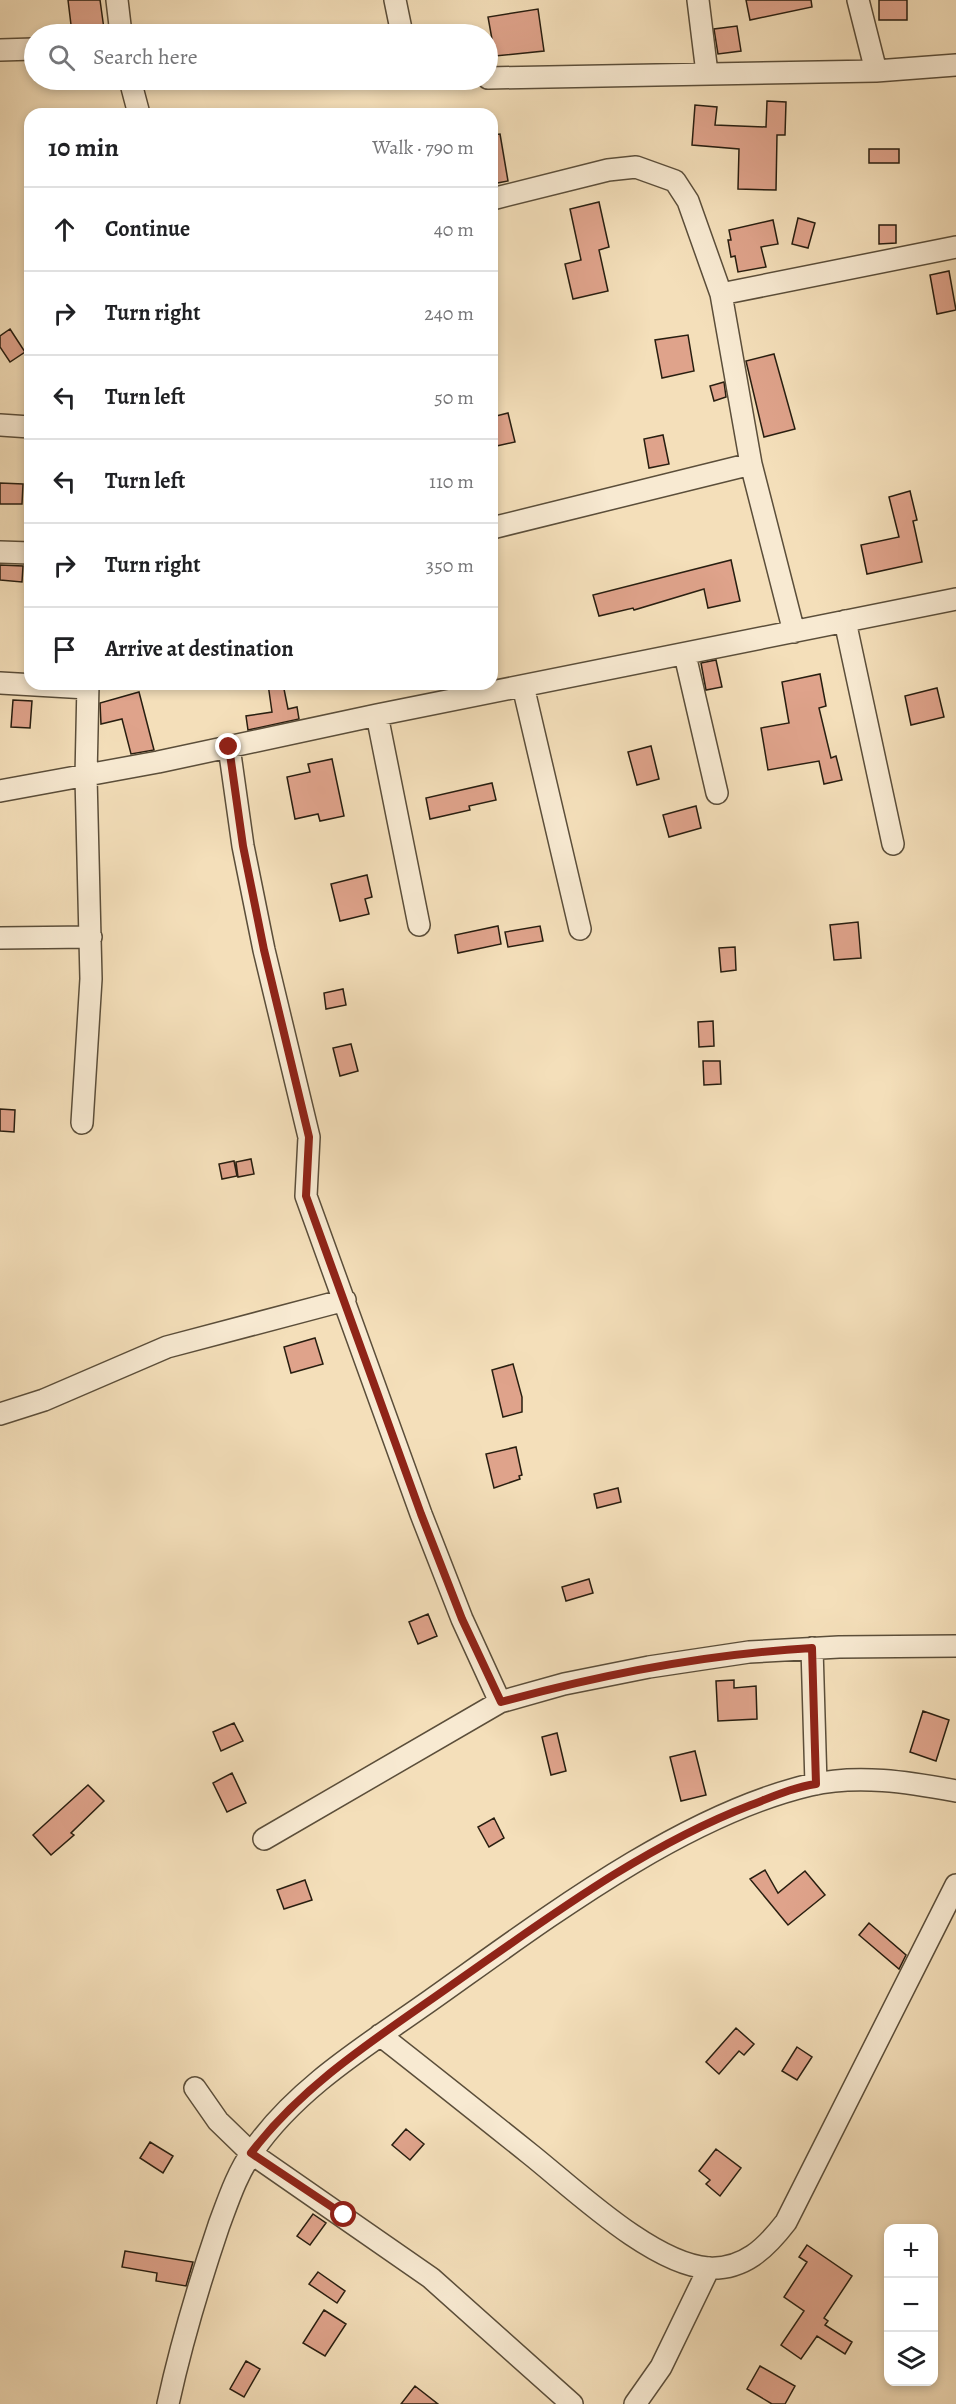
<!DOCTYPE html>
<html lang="en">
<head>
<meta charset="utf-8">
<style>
  :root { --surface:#fff; --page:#f6f6f6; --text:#202124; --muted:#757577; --line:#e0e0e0 }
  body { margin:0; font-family:Alegreya,serif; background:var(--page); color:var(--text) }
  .controls { position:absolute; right:18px; bottom:18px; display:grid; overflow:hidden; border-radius:12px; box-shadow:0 3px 9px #0003 }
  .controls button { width:54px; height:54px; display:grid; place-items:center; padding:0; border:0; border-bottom:2px solid var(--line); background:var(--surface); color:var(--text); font:30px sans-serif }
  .stop { position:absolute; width:18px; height:18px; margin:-14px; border:4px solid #8f2418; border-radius:50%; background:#fff }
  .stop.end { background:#8f2418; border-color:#fff; box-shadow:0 2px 6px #0008 }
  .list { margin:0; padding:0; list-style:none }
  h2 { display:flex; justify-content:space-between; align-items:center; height:78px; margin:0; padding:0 24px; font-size:26px }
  h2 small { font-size:20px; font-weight:400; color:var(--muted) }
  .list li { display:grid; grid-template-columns:39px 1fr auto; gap:18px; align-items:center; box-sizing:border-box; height:84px; padding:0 24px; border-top:2px solid var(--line) }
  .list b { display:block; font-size:22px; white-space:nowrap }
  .list em { font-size:20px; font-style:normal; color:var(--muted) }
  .icon { flex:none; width:33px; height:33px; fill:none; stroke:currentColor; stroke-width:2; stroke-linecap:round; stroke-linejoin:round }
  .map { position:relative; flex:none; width:956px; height:2404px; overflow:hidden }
  .search { position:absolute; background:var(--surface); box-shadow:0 3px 9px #0003; left:24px; top:24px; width:474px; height:66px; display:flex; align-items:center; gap:15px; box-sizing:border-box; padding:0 21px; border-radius:33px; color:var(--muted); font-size:22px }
  .panel { position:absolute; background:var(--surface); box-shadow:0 3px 9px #0003; left:24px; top:108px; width:474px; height:582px; border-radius:18px }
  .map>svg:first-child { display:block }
</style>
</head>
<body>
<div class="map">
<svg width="956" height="2404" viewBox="0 0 956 2404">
  <rect width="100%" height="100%" fill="#f4dfba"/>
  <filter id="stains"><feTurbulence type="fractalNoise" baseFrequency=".00333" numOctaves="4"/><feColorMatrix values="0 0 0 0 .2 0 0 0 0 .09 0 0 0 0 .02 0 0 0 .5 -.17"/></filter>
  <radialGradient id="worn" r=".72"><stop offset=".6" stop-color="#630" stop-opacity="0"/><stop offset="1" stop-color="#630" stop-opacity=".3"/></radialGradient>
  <!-- building -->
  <path fill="#dfa38b" stroke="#281e10" stroke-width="1.5" d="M68,0H100L104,29L72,33Z
    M746,0H811L812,7L750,20Z
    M879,0H907V20H879Z
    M538,9L544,51L495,56L488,17Z
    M737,26L741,51L718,54L714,29Z
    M767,101L786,102L785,135H777L776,190L738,189L739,149L692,145L695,105L717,107L715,125L766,127Z
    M500,134L508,181L492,184V135Z
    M869,149H899V163H869Z
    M599,202L609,247L599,250L608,291L573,299L565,264L581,260L570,209Z
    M798,218L815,223L808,248L792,244Z
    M773,220L778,244L761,247L766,267L738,272L735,256L731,257L728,240H731L729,230Z
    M879,225H896V243L879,244Z
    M949,271L956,310L937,314L930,275Z
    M10,329L25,352L10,362L0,347V336Z
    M688,335L694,371L662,378L655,340Z
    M774,354L795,429L764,437L746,361Z
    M724,382L726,397L714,401L710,386Z
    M508,413L515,442L492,447V417Z
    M663,435L669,464L649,468L644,439Z
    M0,483L23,484L22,504H0Z
    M910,491L917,520L913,521L922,562L867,574L861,545L899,537L889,497Z
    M731,560L740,601L708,608L704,589L634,610L633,608L599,616L593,595Z
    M0,565L23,566L22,582L0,580Z
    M716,660L722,687L706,690L701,663Z
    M820,674L826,706L819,708L831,758L836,756L842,780L824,784L819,761L768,770L761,728L789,723L782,682Z
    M268,684H283L288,709L297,707L299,719L248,730L246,716L272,712Z
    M937,688L944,717L911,725L905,696Z
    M139,692L154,750L131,754L122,719L101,724L100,703Z
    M13,700L32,701L30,728L11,727Z
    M651,746L659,779L637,785L628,752Z
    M332,759L344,816L320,821L318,814L295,819L287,777L310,772L308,764Z
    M492,783L496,800L469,806L470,810L430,819L426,798Z
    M696,806L701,828L669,837L663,815Z
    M367,875L372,897L365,899L369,914L340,921L331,884Z
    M858,922L861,958L834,960L830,925Z
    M498,926L501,944L458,953L455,935Z
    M540,926L543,941L508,947L505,932Z
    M735,947L736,970L721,972L719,948Z
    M343,989L346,1005L326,1009L324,993Z
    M713,1021L714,1046L699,1047L698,1022Z
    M351,1044L358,1071L340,1076L333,1048Z
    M703,1061H720L721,1084L704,1085Z
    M0,1109L15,1110L14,1132L0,1131Z
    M251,1159L254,1174L238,1177L236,1162Z
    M234,1161L237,1176L222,1179L219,1164Z
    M315,1338L323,1364L291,1373L284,1347Z
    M513,1364L522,1397V1412L503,1417L492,1370Z
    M516,1447L522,1475L519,1476L520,1479L494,1488L486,1454Z
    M618,1488L621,1502L597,1508L594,1494Z
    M589,1579L593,1593L566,1601L562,1587Z
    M428,1614L437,1636L418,1644L409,1622Z
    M734,1680V1688L756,1686L757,1719L718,1721L716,1681Z
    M923,1711L949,1720L936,1761L910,1752Z
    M234,1723L243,1741L221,1751L213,1732Z
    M557,1733L566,1771L551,1775L542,1737Z
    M695,1751L706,1795L681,1801L670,1757Z
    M232,1773L246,1803L227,1812L213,1783Z
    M88,1785L104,1801L71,1833L74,1835L51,1855L33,1835Z
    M494,1818L504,1838L489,1847L478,1827Z
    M765,1870L778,1893L805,1871L825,1895L788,1925L750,1879Z
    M305,1880L312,1900L284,1909L277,1890Z
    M869,1923L906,1955L899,1969L859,1935Z
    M736,2028L754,2044L744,2055L739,2051L719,2074L706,2062Z
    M797,2047L812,2057L797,2080L782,2071Z
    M406,2129L424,2144L410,2160L392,2145Z
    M150,2142L173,2156L163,2173L140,2158Z
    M716,2149L741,2168L720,2196L706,2184L710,2180L699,2171Z
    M313,2214L326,2223L310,2245L297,2236Z
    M807,2245L852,2276L824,2318L828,2321L825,2325L852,2342L845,2354L817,2336L801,2359L781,2345L804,2311L784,2297L807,2262L799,2257Z
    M125,2251L193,2262L186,2286L156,2281L157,2273L122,2267Z
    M318,2272L345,2291L337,2303L309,2284Z
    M324,2310L346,2324L325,2356L303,2343Z
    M246,2361L260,2369L244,2397L230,2389Z
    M760,2366L795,2386L785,2404H772L747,2389Z
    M415,2386L438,2404H401Z"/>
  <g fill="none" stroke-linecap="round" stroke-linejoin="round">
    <!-- street casing -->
    <g stroke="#5b4e3a" stroke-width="24">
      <path id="street" d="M117,0L121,34
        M395,0L402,34
        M698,0L707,73
        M858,0L876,71
        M0,50L34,49
        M488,78L876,71L956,65
        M130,80L139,114
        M492,199L608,170L636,167L675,181L688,201L721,294L751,464L794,632
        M721,294L956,247
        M0,425L30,427
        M492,528L751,464
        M0,552L30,553
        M845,621L893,844
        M685,655L717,793
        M0,683L87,688
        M523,686L580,929
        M377,715L419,925
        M229,747L243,846L264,950L309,1137L306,1196L421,1514L462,1619L500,1702
        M0,791L158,762L377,715L956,599
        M0,938L91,937
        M82,1123L91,979L86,777L88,684
        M0,1414L44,1400L167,1347L345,1300
        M812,1648L816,1784
        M264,1839L500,1702L564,1684L649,1667L749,1652L839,1647L956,1646
        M380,2035C430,2074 480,2114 530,2154C574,2189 652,2264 708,2268C744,2270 766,2248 786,2222L956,1885
        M195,2088L218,2121L251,2153L431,2278L572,2404
        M168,2404C181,2344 199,2284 219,2225C228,2201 237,2173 253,2151C297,2087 369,2044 431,2000C540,1923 679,1816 810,1785C858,1774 908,1782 956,1791
        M635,2404L661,2367L709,2268"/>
    </g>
    <!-- street -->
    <use href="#street" stroke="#f8ead2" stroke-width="21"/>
  </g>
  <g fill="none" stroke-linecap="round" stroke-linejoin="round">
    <!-- route -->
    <path stroke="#8f2418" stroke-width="8" d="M229,747L243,846L264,950L309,1137L306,1196L421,1514L462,1619L501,1702C603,1674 706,1654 812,1648L816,1784C794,1787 772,1797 751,1805C644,1846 549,1917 456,1982C383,2034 306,2081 251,2153L344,2215"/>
  </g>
  <rect width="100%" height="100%" filter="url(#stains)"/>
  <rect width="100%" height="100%" fill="url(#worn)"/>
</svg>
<div class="controls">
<button>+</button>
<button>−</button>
<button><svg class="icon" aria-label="layers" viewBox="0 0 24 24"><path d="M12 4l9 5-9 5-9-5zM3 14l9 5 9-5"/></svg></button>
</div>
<div class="stop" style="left:344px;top:2215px"></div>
<div class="stop end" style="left:229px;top:747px"></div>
<div class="search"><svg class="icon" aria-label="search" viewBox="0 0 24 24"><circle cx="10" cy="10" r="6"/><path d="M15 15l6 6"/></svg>Search here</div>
<section class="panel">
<h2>10 min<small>Walk · 790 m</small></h2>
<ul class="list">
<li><svg class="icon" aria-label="ahead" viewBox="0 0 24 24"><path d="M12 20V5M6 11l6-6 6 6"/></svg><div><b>Continue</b></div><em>40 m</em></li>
<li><svg class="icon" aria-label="right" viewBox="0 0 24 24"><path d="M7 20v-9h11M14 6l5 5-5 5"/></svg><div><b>Turn right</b></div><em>240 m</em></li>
<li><svg class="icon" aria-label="left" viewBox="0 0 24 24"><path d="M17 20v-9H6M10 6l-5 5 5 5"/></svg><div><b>Turn left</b></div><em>50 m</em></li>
<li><svg class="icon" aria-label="left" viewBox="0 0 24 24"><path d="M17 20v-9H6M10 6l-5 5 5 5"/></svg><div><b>Turn left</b></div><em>110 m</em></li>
<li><svg class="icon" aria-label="right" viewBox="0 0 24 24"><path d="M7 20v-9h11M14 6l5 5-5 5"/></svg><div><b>Turn right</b></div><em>350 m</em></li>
<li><svg class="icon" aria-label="arrive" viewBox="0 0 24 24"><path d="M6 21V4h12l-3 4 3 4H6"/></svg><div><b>Arrive at destination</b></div></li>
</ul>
</section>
</div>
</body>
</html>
